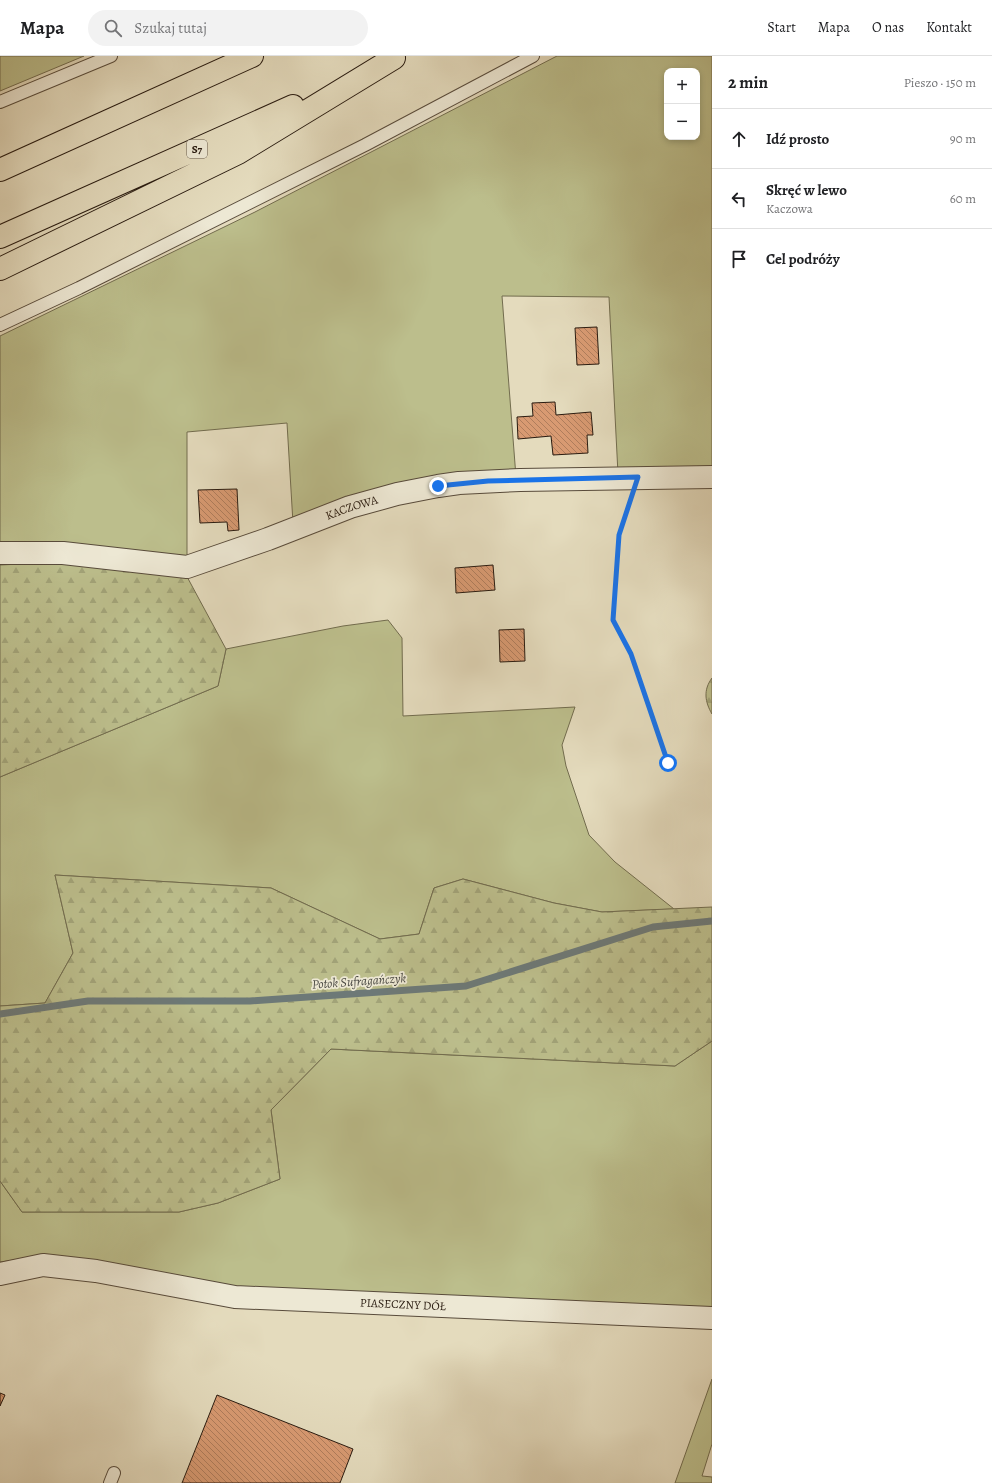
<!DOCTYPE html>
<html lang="pl">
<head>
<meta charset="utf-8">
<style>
  :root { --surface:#fff; --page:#f2f2f2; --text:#202124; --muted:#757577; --line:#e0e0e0 }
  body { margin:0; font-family:Alegreya,serif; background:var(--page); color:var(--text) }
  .controls { position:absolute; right:12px; top:12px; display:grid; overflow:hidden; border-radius:8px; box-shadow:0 2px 6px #0003 }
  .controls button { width:36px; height:36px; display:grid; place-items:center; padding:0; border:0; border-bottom:1px solid var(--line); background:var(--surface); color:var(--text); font:20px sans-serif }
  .stop { position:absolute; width:12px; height:12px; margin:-9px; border:3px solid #1a73e8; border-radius:50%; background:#fff }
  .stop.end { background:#1a73e8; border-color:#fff; box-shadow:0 1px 4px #0008 }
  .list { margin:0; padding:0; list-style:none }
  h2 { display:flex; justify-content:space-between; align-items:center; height:52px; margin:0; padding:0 16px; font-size:17px }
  h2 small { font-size:13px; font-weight:400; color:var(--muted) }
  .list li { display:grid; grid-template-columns:26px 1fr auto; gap:12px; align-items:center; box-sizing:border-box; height:60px; padding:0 16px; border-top:1px solid var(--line) }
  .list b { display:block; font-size:15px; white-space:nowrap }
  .list p { margin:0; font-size:13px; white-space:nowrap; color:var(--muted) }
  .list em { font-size:13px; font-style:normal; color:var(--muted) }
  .icon { flex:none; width:22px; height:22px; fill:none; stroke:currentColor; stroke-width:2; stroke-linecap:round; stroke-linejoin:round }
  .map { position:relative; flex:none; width:712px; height:1427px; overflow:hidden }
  header { display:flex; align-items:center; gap:24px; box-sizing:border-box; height:56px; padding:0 20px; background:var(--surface); border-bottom:1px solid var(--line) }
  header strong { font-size:19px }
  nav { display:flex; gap:22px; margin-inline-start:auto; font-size:14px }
  .search { width:280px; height:36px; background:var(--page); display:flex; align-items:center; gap:10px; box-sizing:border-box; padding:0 14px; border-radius:22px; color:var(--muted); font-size:15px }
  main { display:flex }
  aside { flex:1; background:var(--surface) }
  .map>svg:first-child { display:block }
</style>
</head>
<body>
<header>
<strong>Mapa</strong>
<div class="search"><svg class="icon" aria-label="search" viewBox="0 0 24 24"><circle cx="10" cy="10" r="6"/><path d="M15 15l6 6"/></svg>Szukaj tutaj</div>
<nav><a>Start</a><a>Mapa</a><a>O nas</a><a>Kontakt</a></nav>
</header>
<main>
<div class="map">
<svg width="712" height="1427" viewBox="0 0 712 1427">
  <defs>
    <pattern id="forest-firs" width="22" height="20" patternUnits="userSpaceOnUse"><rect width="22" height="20" fill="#bcbe8c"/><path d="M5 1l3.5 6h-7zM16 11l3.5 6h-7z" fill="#a2a378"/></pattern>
    <pattern id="building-back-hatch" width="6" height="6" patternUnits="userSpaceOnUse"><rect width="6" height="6" fill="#d89a72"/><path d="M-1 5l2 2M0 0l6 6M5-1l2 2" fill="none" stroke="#af7d5c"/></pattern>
  </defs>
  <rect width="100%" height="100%" fill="#e4dbbd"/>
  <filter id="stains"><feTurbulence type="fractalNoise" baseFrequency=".005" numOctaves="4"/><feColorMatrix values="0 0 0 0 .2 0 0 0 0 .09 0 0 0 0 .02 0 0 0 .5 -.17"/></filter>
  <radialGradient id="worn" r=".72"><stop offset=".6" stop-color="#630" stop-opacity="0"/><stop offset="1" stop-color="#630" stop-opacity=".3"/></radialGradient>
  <!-- green -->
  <path fill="#bcbe8c" stroke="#726c4e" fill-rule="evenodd" d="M0,0H84L0,35Z
    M557,0H712V416L618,418L609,241L502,240L516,421L293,467L287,367L187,376V505L0,490V280L255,156ZM667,15H697V81H667Z
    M388,564L402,582L403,660L575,651L562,689L566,710L589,779L615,806L674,853L602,856L554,847L463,823L434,832L419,878L380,883L271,832L55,819L73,897L45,947L0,950V721L218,630L226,593L343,570Z
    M712,985V1252L235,1231L48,1200L0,1206V1125L22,1156H179L218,1147L280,1123L271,1054L331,993L675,1010Z
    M712,1323V1388L702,1420L712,1421V1427H675Z"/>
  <!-- forest -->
  <path fill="url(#forest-firs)" stroke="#726c4e" d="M62,506L185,517L226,593L218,630L0,721V509Z
    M712,622V658C705,646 703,634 712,622Z
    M55,819L271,832L380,883L419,878L434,832L463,823L554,847L602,856L712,851V985L675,1010L331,993L271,1054L280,1123L218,1147L179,1156H22L0,1125V950L45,947L73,897Z"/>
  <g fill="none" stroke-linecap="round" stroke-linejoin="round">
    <!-- stream -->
    <path stroke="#6d7977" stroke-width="7" d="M0,958L88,945H250L466,930L653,871L712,865"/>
  </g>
  <!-- building -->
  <path fill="url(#building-back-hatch)" stroke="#291b10" d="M597,271L599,308L577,309L575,272Z
    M555,346L556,359L591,356L593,379H587L588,397L553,399L551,380L518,383L517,361L533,360L532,347Z
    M237,433L239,474L228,475L227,466L200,467L198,434Z
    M493,509L495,534L456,537L455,512Z
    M524,573L525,605L500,606L499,574Z
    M0,1337L5,1339L0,1350Z
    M217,1339L353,1393L340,1427H182Z"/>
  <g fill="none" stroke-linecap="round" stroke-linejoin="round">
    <!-- service casing -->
    <g stroke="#584b3b" stroke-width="14">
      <path id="service" d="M0,46L111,0
        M0,269L79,232L365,89L533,0
        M110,1427L114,1417"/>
    </g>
    <!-- minor casing -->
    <g stroke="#584b3b" stroke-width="24">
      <g id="minor">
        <path id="s1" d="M0,497H63L187,511L268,483L350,451L397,438L438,430L459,427L520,424L712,421"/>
        <path id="s2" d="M0,1218L43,1209L96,1215L235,1241L712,1262"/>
      </g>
    </g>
    <!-- motorway casing -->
    <g stroke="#291b10" stroke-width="24">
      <path id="motorway" d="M0,114L252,0
        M0,181L293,50
        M0,213L238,97L394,2"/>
    </g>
    <!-- path -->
    <path stroke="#291b10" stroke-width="2.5" stroke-dasharray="1 2" stroke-linecap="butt" d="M630,445L619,479L613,564L631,598L668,707"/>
    <!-- service -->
    <use href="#service" stroke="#ede8d4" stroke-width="12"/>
    <!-- minor -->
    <use href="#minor" stroke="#ede8d4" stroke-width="22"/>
    <!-- motorway -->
    <use href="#motorway" stroke="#e4dbbd" stroke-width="22"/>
  </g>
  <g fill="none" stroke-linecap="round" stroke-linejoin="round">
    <!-- route -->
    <path stroke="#1a73e8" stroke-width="5" d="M438,430L488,425L638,421L619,479L613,564L631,598L668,707"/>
  </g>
  <g text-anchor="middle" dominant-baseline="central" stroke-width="3.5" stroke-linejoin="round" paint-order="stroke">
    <!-- shield labels -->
    <rect fill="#ede8d4" stroke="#64584b" stroke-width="1" x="187" y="84" width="20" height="18" rx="3"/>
    <g font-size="11" font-weight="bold" fill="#291b10">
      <text x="197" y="93">S7</text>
    </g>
    <!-- street labels -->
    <g font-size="12" fill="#291b10" stroke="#ede8d4">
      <text stroke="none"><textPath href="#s1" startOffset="363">KACZOWA</textPath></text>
      <text stroke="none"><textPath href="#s2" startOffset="407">PIASECZNY DÓŁ</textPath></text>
    </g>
    <!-- water labels -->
    <g font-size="13" font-style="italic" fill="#4b4a44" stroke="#ede8d4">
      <text transform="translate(359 925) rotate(-4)">Potok Sufragańczyk</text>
    </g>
  </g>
  <rect width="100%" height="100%" filter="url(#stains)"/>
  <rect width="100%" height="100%" fill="url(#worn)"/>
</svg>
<div class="controls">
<button>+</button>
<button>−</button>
</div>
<div class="stop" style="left:668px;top:707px"></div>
<div class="stop end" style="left:438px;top:430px"></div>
</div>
<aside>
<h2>2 min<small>Pieszo · 150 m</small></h2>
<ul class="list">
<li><svg class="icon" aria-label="ahead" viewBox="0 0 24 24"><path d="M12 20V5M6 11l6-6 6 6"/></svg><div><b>Idź prosto</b></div><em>90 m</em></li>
<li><svg class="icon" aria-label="left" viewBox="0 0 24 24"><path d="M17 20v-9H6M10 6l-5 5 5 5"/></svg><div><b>Skręć w lewo</b><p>Kaczowa</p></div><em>60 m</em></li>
<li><svg class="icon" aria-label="arrive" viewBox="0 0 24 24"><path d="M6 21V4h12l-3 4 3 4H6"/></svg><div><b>Cel podróży</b></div></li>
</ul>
</aside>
</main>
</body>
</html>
